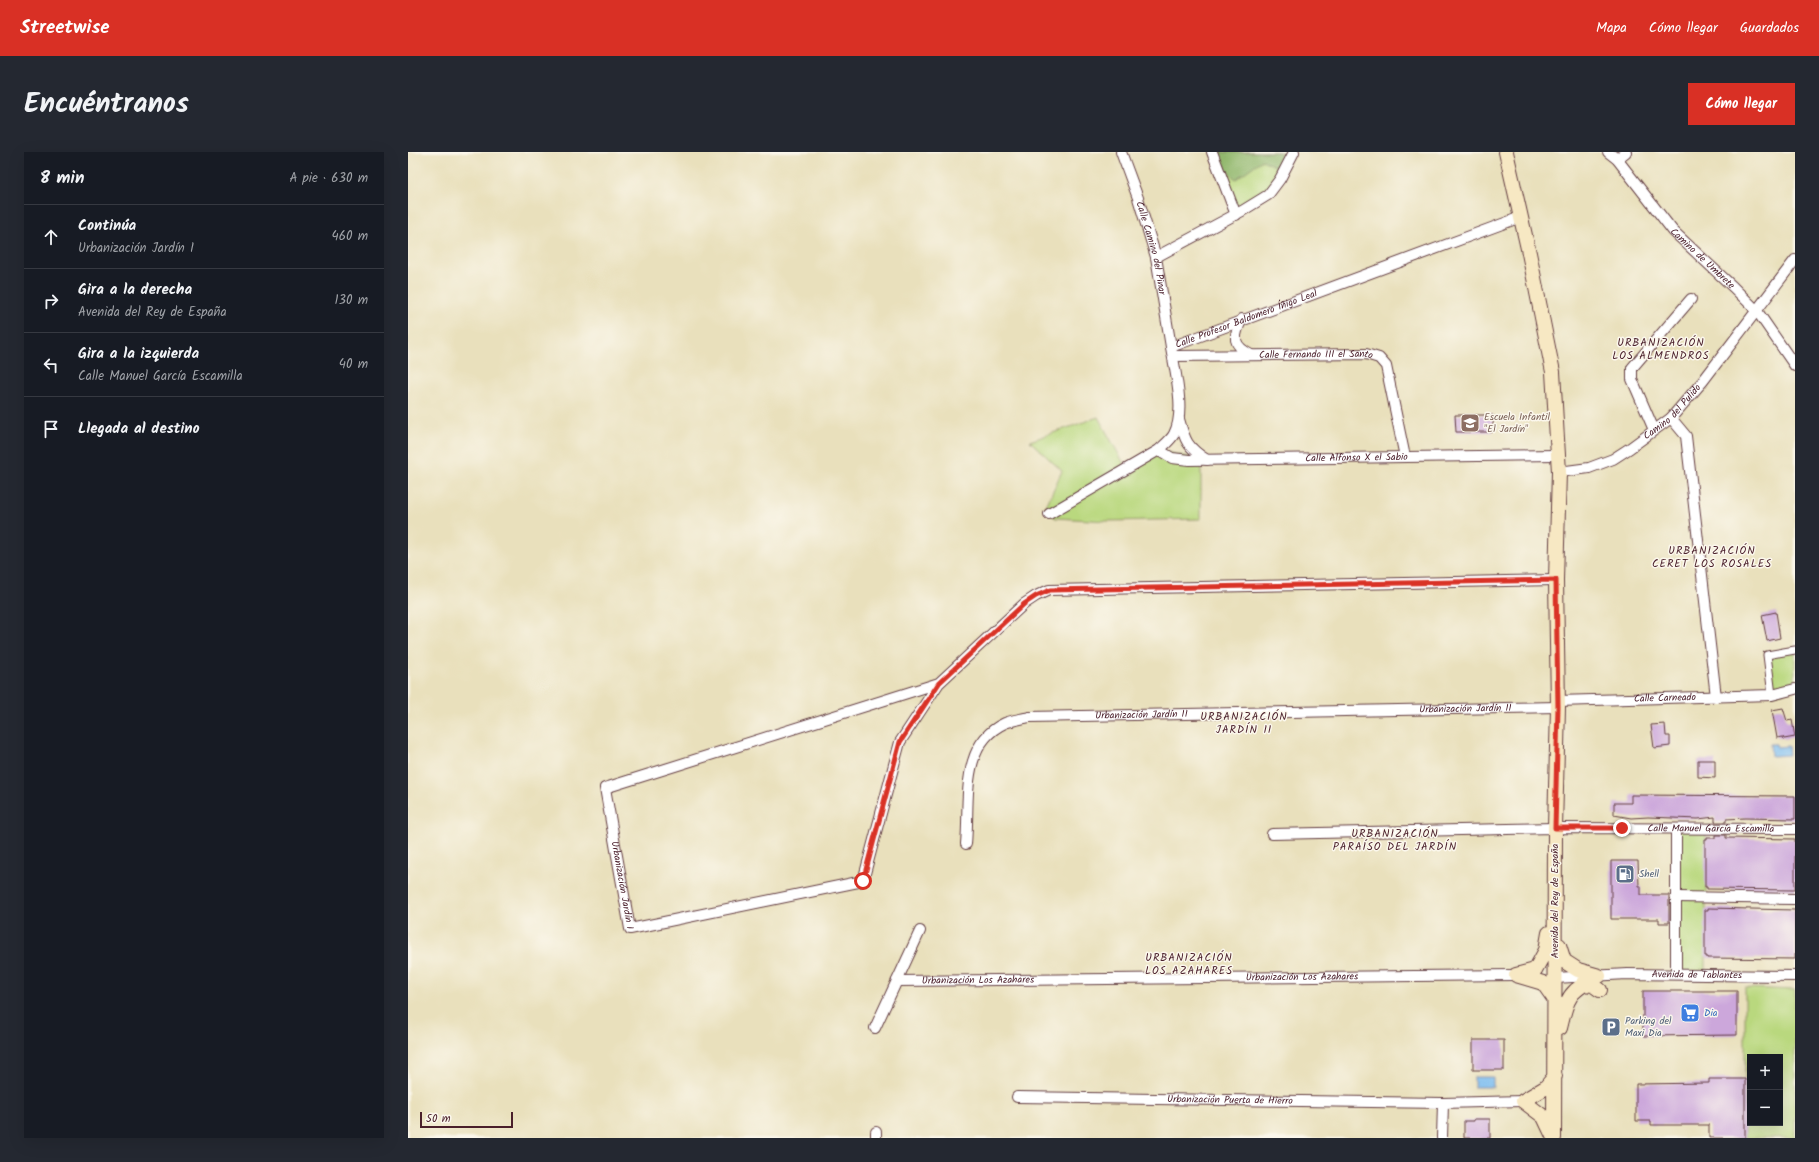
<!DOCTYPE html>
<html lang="es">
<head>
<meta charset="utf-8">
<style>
  :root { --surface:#171b24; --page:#242831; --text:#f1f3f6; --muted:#9ea1a6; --line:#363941; --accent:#d93025 }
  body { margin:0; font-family:Kalam,sans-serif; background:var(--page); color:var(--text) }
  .controls { position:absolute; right:12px; bottom:12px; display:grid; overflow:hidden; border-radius:0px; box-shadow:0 4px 16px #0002 }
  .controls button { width:36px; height:36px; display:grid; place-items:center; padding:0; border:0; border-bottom:1px solid var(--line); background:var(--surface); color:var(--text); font:20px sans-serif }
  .scale { position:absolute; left:12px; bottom:10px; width:93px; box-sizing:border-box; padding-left:4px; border:2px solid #4a1f2b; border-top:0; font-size:11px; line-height:14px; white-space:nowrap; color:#4a1f2b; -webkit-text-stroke:3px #fbf7ec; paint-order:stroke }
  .stop { position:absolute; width:12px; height:12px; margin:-9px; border:3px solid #d93025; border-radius:50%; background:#fff }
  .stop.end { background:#d93025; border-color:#fff; box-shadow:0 1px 4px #0008 }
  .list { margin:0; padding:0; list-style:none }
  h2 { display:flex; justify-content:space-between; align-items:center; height:52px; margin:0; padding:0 16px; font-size:17px }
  h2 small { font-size:13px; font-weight:400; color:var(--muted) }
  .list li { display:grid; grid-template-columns:26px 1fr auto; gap:12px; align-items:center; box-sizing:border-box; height:64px; padding:0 16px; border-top:1px solid var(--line) }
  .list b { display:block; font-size:15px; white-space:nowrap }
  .list p { margin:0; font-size:13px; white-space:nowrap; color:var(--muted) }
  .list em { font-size:13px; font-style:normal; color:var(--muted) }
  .icon { flex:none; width:22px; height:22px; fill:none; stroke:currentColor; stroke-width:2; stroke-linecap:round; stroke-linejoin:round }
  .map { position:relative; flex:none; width:1387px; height:986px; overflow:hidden; border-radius:0px }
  header { display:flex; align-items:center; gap:24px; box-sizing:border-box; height:56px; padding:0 20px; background:var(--accent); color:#fff }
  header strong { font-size:19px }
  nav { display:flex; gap:22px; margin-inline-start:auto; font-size:14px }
  .intro { display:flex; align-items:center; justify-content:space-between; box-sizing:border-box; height:96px; padding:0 24px }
  h1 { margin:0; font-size:28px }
  .button { padding:10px 18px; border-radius:0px; background:var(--accent); color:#fff; font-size:14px; font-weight:700 }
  main { display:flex; gap:24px; padding:0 24px }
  aside { flex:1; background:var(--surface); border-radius:0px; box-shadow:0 4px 16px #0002 }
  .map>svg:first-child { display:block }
</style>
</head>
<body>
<header>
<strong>Streetwise</strong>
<nav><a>Mapa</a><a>Cómo llegar</a><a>Guardados</a></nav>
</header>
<div class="intro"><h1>Encuéntranos</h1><a class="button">Cómo llegar</a></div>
<main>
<aside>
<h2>8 min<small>A pie · 630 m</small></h2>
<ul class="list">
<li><svg class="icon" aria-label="ahead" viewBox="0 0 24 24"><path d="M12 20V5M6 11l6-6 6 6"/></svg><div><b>Continúa</b><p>Urbanización Jardín I</p></div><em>460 m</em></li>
<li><svg class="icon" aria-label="right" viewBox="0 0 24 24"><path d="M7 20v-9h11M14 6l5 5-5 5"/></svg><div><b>Gira a la derecha</b><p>Avenida del Rey de España</p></div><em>130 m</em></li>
<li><svg class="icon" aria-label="left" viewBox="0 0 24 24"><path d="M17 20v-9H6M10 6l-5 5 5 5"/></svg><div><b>Gira a la izquierda</b><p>Calle Manuel García Escamilla</p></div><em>40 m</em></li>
<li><svg class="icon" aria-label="arrive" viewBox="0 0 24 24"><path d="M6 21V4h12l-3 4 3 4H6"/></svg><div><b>Llegada al destino</b></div></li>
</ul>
</aside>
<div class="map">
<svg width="1387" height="986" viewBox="0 0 1387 986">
  <rect width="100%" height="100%" fill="#fbf7ec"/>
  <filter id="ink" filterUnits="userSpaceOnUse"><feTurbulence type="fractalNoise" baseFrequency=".025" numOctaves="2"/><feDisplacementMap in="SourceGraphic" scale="8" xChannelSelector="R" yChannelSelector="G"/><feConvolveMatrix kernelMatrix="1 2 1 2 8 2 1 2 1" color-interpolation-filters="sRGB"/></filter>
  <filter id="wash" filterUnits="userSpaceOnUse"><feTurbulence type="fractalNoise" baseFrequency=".012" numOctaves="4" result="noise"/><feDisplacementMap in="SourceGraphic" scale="16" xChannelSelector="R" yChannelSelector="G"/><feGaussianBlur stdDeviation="0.9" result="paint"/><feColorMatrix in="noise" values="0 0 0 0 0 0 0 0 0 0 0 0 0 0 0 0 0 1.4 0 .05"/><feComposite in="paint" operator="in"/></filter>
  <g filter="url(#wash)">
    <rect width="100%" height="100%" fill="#e9e0bc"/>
    <!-- green -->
    <path fill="#b9d87e" stroke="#827c54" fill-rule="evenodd" d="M804,0H883L872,27L828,63Z
      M690,265L719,317L751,298L793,308V367L700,369L648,366L641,362L638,354L654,319L622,289Z
      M1387,498V537L1364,543L1359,503Z
      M1268,677H1298V823L1268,822Z
      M1337,836L1387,838V986H1337ZM1342,905H1372V971H1342Z"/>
    <!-- forest -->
    <path fill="#92b86d" stroke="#6e6c4c" d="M810,0H870L877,6L876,12L871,16L854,8L828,27C818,20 813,12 810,0Z"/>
    <!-- water -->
    <path fill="#7abcf0" stroke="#626e8e" d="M1362,592H1368L1369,595L1380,594L1381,603L1363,604Z
      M1066,925H1085V935H1066Z"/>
    <g id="blocks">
      <!-- building -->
      <path fill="#cca7db" d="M1047,263H1085V280H1048Z
        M1368,460L1372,486L1359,489L1354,463Z
        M1375,556L1379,569L1384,568L1387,585L1376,587L1375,585L1369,586L1364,558Z
        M1257,572L1258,584H1262V594L1246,596L1243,573Z
        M1290,608H1307V626L1290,625Z
        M1223,643L1387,644V667L1337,666L1318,667V670H1307V665L1290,667L1240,665L1223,666L1206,663V651H1223Z
        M1307,683H1318V686L1387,687V738L1299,737V735H1297V688H1299V686H1307Z
        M1203,709H1230L1231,734H1233V743H1261V771H1251V767H1203Z
        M1300,756L1387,758V807L1299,806V804H1297V758H1300Z
        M1235,839H1329V883L1235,884Z
        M1065,888H1096V918H1065Z
        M1301,927H1337V986H1301V973H1243V969H1228V932L1301,931Z
        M1066,967H1082V986H1056V969H1066Z"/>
    </g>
  </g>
  <g filter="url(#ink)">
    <use href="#blocks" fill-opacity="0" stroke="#623c41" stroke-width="1"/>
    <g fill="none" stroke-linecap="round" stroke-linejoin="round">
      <!-- pedestrian casing -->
      <g stroke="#623c41" stroke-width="9">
        <path id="pedestrian" d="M1364,543L1359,503L1387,498"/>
      </g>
      <!-- minor casing -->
      <g stroke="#623c41" stroke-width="12">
        <g id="minor">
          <path id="s1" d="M713,0L730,46L748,105L763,195"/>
          <path d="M804,0L828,63"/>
          <path id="s2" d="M1200,0L1209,7L1265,79L1325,135L1349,159L1387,214"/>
          <path d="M1209,7L1218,0"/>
          <path d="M748,105L834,59L860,43L872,27L886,0"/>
          <path d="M834,167C825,185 824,193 843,203"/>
          <path id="s3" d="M765,204L958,202L971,206L978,214L997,305"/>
          <path d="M1263,266L1278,284L1308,545"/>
          <path d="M771,267C777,289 779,295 799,308"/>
          <path d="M1246,278L1224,227V216L1283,147"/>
          <path id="s4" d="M751,298L764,306L781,308L1149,303"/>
          <path id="s5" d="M1151,320L1181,316L1205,307L1222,296L1263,266L1295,229L1387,108"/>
          <path id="s6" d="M641,362L751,298C756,293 763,288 766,282C778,259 767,220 763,195L1113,65"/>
          <path id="s7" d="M531,531L197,636L222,777L455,729L492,590L531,531L616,452L628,444L641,438L1148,428"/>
          <path id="s8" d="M1149,549L1364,543L1387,537"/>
          <path id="s9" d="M864,682L1147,676L1387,677"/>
          <path id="s10" d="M558,692C562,650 551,592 597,571C604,568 614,567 621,565L1150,555"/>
          <path d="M1269,745L1387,747"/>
          <path d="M1268,822V677"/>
          <path id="s11" d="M1147,826L1219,822L1387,824"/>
          <path id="s12" d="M489,829L1108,823"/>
          <path d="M467,876L512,779"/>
          <path id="s13" d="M609,945L1035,951L1115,949"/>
          <path d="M468,980V986"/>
          <path d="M1034,986L1035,951"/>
        </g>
      </g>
      <!-- secondary casing -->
      <g stroke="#623c41" stroke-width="16">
        <path id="secondary" d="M1098,0L1121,101L1145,220L1151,320L1148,428L1150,555L1147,676L1146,986
          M1151,793L1156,809L1170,818L1191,824
          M1108,823L1127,818L1138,798L1141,781
          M1108,823L1135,831L1147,848
          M1175,832L1185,833L1192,838
          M1152,876C1160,843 1161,839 1191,824
          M1115,949L1136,965L1145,984
          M1115,949L1137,936L1147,924"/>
      </g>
      <!-- pedestrian -->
      <use href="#pedestrian" stroke="#fff" stroke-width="7"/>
      <!-- minor -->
      <use href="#minor" stroke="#fff" stroke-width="10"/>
      <!-- secondary -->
      <use href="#secondary" stroke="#f7e8c3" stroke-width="14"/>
    </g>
  </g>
  <g fill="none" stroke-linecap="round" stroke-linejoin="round" filter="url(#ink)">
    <!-- route -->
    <path stroke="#d93025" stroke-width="5" d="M455,729L492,590L531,531L616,452L628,444L642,438L1148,428L1150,555L1147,676H1214"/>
  </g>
  <!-- icons -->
  <defs>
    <g id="school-square" transform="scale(1)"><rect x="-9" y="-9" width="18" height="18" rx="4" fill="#8d6e63" stroke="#fbf7ec"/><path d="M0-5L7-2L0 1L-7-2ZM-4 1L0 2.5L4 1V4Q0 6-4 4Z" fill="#fff"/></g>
    <g id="fuel-square" transform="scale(1)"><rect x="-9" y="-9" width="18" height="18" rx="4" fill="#5c6f8a" stroke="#fbf7ec"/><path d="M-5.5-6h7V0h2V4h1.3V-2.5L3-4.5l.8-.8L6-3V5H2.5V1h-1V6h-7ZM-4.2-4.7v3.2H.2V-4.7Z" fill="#fff"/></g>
    <g id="supermarket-square" transform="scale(1)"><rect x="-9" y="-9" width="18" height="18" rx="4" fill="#3f7fe0" stroke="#fbf7ec"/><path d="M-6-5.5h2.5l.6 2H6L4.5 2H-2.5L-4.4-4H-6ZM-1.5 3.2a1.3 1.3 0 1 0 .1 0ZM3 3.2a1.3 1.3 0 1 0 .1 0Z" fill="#fff"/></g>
    <g id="parking-square" transform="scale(1)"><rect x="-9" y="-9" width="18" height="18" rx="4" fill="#5c6f8a" stroke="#fbf7ec"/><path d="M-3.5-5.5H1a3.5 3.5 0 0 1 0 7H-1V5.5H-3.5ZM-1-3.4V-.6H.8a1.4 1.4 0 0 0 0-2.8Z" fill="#fff"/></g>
  </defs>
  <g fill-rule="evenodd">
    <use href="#school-square" x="1062" y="271"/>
    <use href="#fuel-square" x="1217" y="722"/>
    <use href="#supermarket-square" x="1282" y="861"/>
    <use href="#parking-square" x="1203" y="875"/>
  </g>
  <g text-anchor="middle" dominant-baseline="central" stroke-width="3" stroke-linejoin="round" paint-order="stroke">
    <!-- street labels -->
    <g font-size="10" fill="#4a1f2b" stroke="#fbf7ec">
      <text stroke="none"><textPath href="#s1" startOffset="101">Calle Camino del Pinar</textPath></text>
      <text stroke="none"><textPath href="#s2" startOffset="143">Camino de Umbrete</textPath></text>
      <text stroke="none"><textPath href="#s6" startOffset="318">Calle Profesor Baldomero Íñigo Leal</textPath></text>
      <text stroke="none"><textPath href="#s3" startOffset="143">Calle Fernando III el Santo</textPath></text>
      <text stroke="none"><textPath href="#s5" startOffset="132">Camino del Pulido</textPath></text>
      <text stroke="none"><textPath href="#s4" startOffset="200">Calle Alfonso X el Sabio</textPath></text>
      <text stroke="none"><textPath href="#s8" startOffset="108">Calle Carneado</textPath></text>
      <text stroke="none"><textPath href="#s10" startOffset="596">Urbanización Jardín II</textPath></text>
      <text stroke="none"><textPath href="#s10" startOffset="272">Urbanización Jardín II</textPath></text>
      <text stroke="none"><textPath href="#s9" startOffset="439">Calle Manuel García Escamilla</textPath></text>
      <text stroke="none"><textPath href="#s7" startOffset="449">Urbanización Jardín I</textPath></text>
      <text transform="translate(1147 749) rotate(-90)">Avenida del Rey de España</text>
      <text stroke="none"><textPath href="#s11" startOffset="142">Avenida de Tablantes</textPath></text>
      <text stroke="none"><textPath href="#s12" startOffset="405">Urbanización Los Azahares</textPath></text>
      <text stroke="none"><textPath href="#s12" startOffset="81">Urbanización Los Azahares</textPath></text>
      <text stroke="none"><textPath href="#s13" startOffset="213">Urbanización Puerta de Hierro</textPath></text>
    </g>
    <!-- education labels -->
    <g font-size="10" fill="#785e54" stroke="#fbf7ec" text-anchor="start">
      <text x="1076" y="265">Escuela Infantil<tspan x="1076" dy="12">"El Jardín"</tspan></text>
    </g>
    <!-- service labels -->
    <g font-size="10" fill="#4e5e75" stroke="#fbf7ec" text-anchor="start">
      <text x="1231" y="722">Shell</text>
      <text x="1217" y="869">Parking del<tspan x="1217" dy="12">Maxi Dia</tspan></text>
    </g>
    <!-- shop labels -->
    <g font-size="10" fill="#366cbe" stroke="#fbf7ec" text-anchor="start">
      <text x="1296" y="861">Dia</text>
    </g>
    <!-- neighbourhood labels -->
    <g font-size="11" letter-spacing="1" fill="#4a1f2b" stroke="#fbf7ec">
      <text x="1253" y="191">URBANIZACIÓN<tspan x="1253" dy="13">LOS ALMENDROS</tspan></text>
      <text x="1304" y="399">URBANIZACIÓN<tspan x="1304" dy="13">CERET LOS ROSALES</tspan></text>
      <text x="836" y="565">URBANIZACIÓN<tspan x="836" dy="13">JARDÍN II</tspan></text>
      <text x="987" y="682">URBANIZACIÓN<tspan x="987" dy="13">PARAÍSO DEL JARDÍN</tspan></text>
      <text x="781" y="806">URBANIZACIÓN<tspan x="781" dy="13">LOS AZAHARES</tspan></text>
    </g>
  </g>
</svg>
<div class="controls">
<button>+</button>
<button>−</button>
</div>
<div class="scale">50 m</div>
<div class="stop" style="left:455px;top:729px"></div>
<div class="stop end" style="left:1214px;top:676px"></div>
</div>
</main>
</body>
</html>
